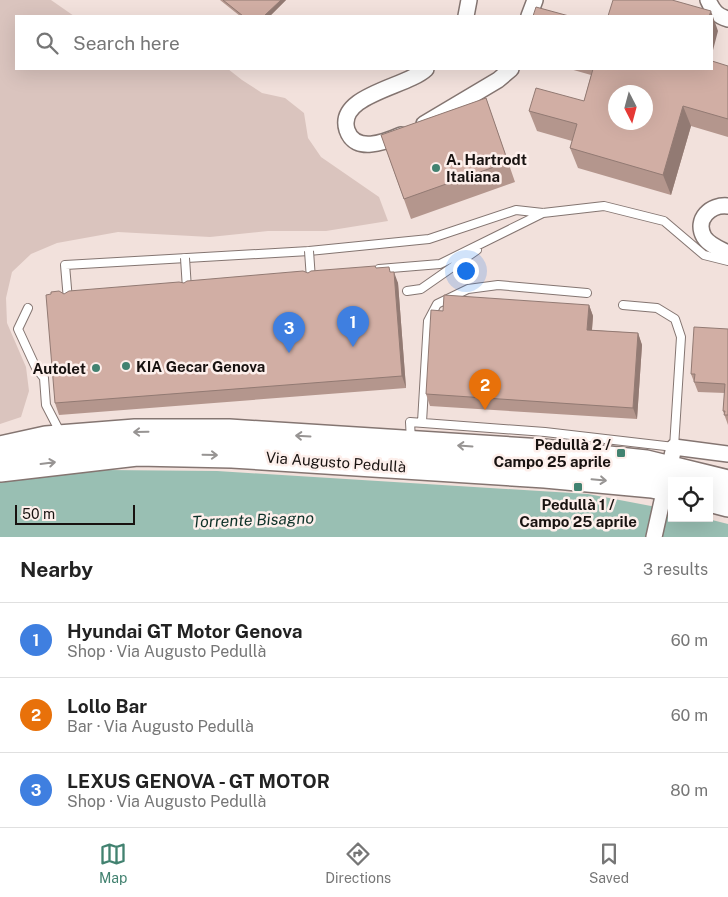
<!DOCTYPE html>
<html lang="en">
<head>
<meta charset="utf-8">
<style>
  :root { --surface:#fff; --page:#f6f6f6; --text:#222; --muted:#767676; --line:#e0e0e0; --accent:#428270 }
  body { margin:0; font-family:"Public Sans",sans-serif; background:var(--page); color:var(--text) }
  .controls { position:absolute; right:15px; bottom:15px; display:grid; overflow:hidden; border-radius:0px; box-shadow:0 5px 20px #0002 }
  .controls button { width:45px; height:45px; display:grid; place-items:center; padding:0; border:0; border-bottom:1px solid var(--line); background:var(--surface); color:var(--text); font:25px sans-serif }
  .compass { position:absolute; left:608px; top:85px; width:45px; height:45px; border-radius:50%; background:var(--surface); box-shadow:0 5px 20px #0002; rotate:174deg }
  .scale { position:absolute; left:15px; bottom:12px; width:120px; box-sizing:border-box; padding-left:5px; border:2px solid #181210; border-top:0; font-size:14px; line-height:18px; white-space:nowrap; color:#181210; -webkit-text-stroke:4px #fdefeb; paint-order:stroke }
  .you { position:absolute; left:465px; top:270px; width:18px; height:18px; margin:-12px; border:4px solid #fff; border-radius:50%; background:#1a73e8; box-shadow:0 0 0 8px #1a73e833 }
  .badge { display:grid; place-items:center; width:32px; height:32px; border-radius:50%; background:var(--accent); color:#fff; font-size:16px; font-weight:700 }
  .pin { position:absolute; translate:-50% -41px; filter:drop-shadow(0 1px 2px #0008) }
  .pin::after { content:''; position:absolute; top:26px; width:18px; height:15px; background:inherit; clip-path:polygon(0 0,100% 0,50% 100%) }
  .list { margin:0; padding:0; list-style:none }
  h2 { display:flex; justify-content:space-between; align-items:center; height:65px; margin:0; padding:0 20px; font-size:21px }
  h2 small { font-size:16px; font-weight:400; color:var(--muted) }
  .list li { display:grid; grid-template-columns:32px 1fr auto; gap:15px; align-items:center; box-sizing:border-box; height:75px; padding:0 20px; border-top:1px solid var(--line) }
  .list b { display:block; font-size:19px; white-space:nowrap }
  .list p { margin:0; font-size:16px; white-space:nowrap; color:var(--muted) }
  .list em { font-size:16px; font-style:normal; color:var(--muted) }
  .icon { flex:none; width:28px; height:28px; fill:none; stroke:currentColor; stroke-width:2; stroke-linecap:round; stroke-linejoin:round }
  .map { position:relative; flex:none; width:728px; height:537px; overflow:hidden }
  .search { position:absolute; background:var(--surface); box-shadow:0 5px 20px #0002; left:15px; right:15px; top:15px; height:55px; display:flex; align-items:center; gap:12px; box-sizing:border-box; padding:0 18px; border-radius:0px; color:var(--muted); font-size:19px }
  .sheet { height:290px; background:var(--surface) }
  nav { display:flex; justify-content:space-around; align-items:center; box-sizing:border-box; height:70px; border-top:1px solid var(--line); background:var(--surface); font-size:14px; color:var(--muted) }
  nav a { display:grid; justify-items:center; gap:2px }
  nav .on { color:var(--accent) }
  .map>svg:first-child { display:block }
</style>
</head>
<body>
<div class="map">
<svg width="728" height="537" viewBox="0 0 728 537">
  <rect width="100%" height="100%" fill="#f2e1dc"/>
  <!-- green -->
  <path fill="#dac4be" d="M0,0H51L74,16H16V69H228L242,80L262,93L285,98L304,113L308,138L321,157L379,197L388,221L326,231H268L210,237L118,232L57,243L31,254L12,272L6,298L7,323L26,367L29,391L21,417L0,424Z"/>
  <!-- water -->
  <path fill="#99bfb3" d="M105,470L217,471L588,494L672,510V518H704L728,524V537H0V483L19,478Z"/>
  <g fill="none" stroke-linecap="round" stroke-linejoin="round">
    <!-- lane casing -->
    <g stroke="#847571" stroke-width="10">
      <path id="lane" d="M379,269L440,264L543,213
        M407,291L421,289L477,250
        M68,300L65,265L309,251L429,239L516,210L543,213L604,206L664,221L704,255L728,261
        M28,308L18,329L36,368L44,378L46,405L60,432
        M422,422L428,321L437,304L468,289L498,285L587,293
        M411,441L410,422L545,432L674,447L681,337L675,319L657,308L623,305"/>
    </g>
    <!-- street casing -->
    <g stroke="#847571" stroke-width="18">
      <path id="street" d="M708,0C713,11 717,16 728,19
        M466,16L469,0
        M529,16L535,0
        M424,124L498,80L511,69
        M401,135C385,142 355,154 347,130C336,95 407,87 426,69
        M728,206C711,204 694,219 704,237C709,245 720,249 728,253
        M654,537L674,447L728,454"/>
    </g>
    <!-- primary casing -->
    <g stroke="#847571" stroke-width="28">
      <path id="primary" d="M0,449L46,439L135,432H229L543,452L646,463L728,483
        M0,469L137,453L232,455L545,475L652,485L672,489
        M709,499L728,504"/>
    </g>
    <!-- lane -->
    <use href="#lane" stroke="#fff" stroke-width="8"/>
    <!-- street -->
    <use href="#street" stroke="#fff" stroke-width="15"/>
    <!-- primary -->
    <use href="#primary" stroke="#fff" stroke-width="25"/>
    <!-- lane-bridge casing -->
    <g stroke="#847571" stroke-width="10" stroke-linecap="butt">
      <path id="lane-bridge" d="M309,251L311,279
        M185,258L187,289"/>
    </g>
    <!-- lane-bridge -->
    <use href="#lane-bridge" stroke="#fff" stroke-width="8"/>
  </g>
  <!-- wall -->
  <path fill="#b4968d" d="M220,0H286L270,16H240Z
    M728,66V137L691,126L671,195L578,168L570,148L572,141L537,131L529,111L584,101L591,75L570,69H712Z
    M486,98L515,182L411,219L381,135Z
    M376,268L391,272L398,283L406,388L59,415L55,403L64,294L184,283Z
    M589,305L593,316L592,330L638,333L642,345L637,419L430,406L426,394L443,311Z
    M728,329V425L723,411L725,393L698,392L691,374Z"/>
  <!-- shaded-wall -->
  <path fill="#927a73" d="M281,0H286L270,16H264Z
    M711,11L718,31L712,54V16H709Z
    M683,106L691,126L671,195L663,175Z
    M394,272L398,283L406,388L402,376Z
    M589,305L593,316L591,341L587,330Z
    M638,333L642,345L637,419L633,408Z"/>
  <!-- building -->
  <path fill="#d1aea4" stroke="#927a73" fill-rule="evenodd" d="M223,0H281L264,16H243Z
    M613,0H672L711,11L709,16H608Z
    M536,7L569,16H533Z
    M712,61L728,66V119L683,106L663,175L570,148L577,124L529,111L536,88L584,101L593,69H712ZM616,92H646V122H616Z
    M486,98L508,162L404,199L381,135Z
    M375,266L376,268L389,267L390,272H394L402,376L55,403L46,295L51,294V292L59,291L64,294L69,291L179,282L184,283L187,281L303,271L308,273L311,271Z
    M444,295L589,305L587,330L638,333L633,408L426,394L431,310L443,311Z
    M694,327L728,329V415H724L725,411H723L725,384L694,382L695,374H691Z"/>
  <!-- one-way arrows -->
  <defs><path id="oneway-shaft" d="M-6 0H5M1.5-3L5.5 0L1.5 3" fill="none" stroke-width="1.6" stroke-linecap="round" stroke-linejoin="round" transform="scale(1.25)"/></defs>
  <g stroke="#979493">
    <use href="#oneway-shaft" transform="translate(141 432) rotate(179)"/>
    <use href="#oneway-shaft" transform="translate(303 436) rotate(-177)"/>
    <use href="#oneway-shaft" transform="translate(465 446) rotate(-176)"/>
    <use href="#oneway-shaft" transform="translate(210 455) rotate(1)"/>
    <use href="#oneway-shaft" transform="translate(48 463) rotate(-7)"/>
    <use href="#oneway-shaft" transform="translate(599 480) rotate(5)"/>
  </g>
  <!-- markers -->
  <g fill="#428270" stroke="#fdefeb" stroke-width="2">
    <circle cx="436" cy="168" r="5"/>
    <circle cx="126" cy="366" r="5"/>
    <circle cx="96" cy="368" r="5"/>
    <rect x="616" y="448" width="10" height="10" rx="2.5"/>
    <rect x="573" y="482" width="10" height="10" rx="2.5"/>
  </g>
  <g text-anchor="middle" dominant-baseline="central" stroke-width="5" stroke-linejoin="round" paint-order="stroke">
    <!-- poi labels -->
    <g font-size="15" font-weight="bold" fill="#181210" stroke="#fdefeb" text-anchor="start">
      <text x="446" y="159">A. Hartrodt<tspan x="446" dy="17">Italiana</tspan></text>
      <text x="136" y="366">KIA Gecar Genova</text>
      <text x="86" y="368" text-anchor="end">Autolet</text>
      <text x="611" y="444" text-anchor="end">Pedullà 2 /<tspan x="611" dy="17">Campo 25 aprile</tspan></text>
      <text x="578" y="504" text-anchor="middle">Pedullà 1 /<tspan x="578" dy="17">Campo 25 aprile</tspan></text>
    </g>
    <!-- street labels -->
    <g font-size="15" fill="#181210" stroke="#fdefeb">
      <text transform="translate(336 462) rotate(4)">Via Augusto Pedullà</text>
    </g>
    <!-- water labels -->
    <g font-size="16" font-style="italic" fill="#0d3128" stroke="#fdefeb">
      <text transform="translate(253 520) rotate(-2)">Torrente Bisagno</text>
    </g>
  </g>
</svg>
<div class="controls">
<button><svg class="icon" aria-label="locate" viewBox="0 0 24 24"><circle cx="12" cy="12" r="6"/><path d="M12 2v4M12 18v4M2 12h4M18 12h4"/></svg></button>
</div>
<svg class="compass" viewBox="-18 -18 36 36"><path d="M0-13l5 13h-10z" fill="#e53935"/><path d="M0 13l5-13h-10z" fill="#767676"/></svg>
<div class="scale">50 m</div>
<div class="you"></div>
<div class="pin badge" style="left:353px;top:347px;background:#3f7fe0">1</div>
<div class="pin badge" style="left:485px;top:410px;background:#e8710a">2</div>
<div class="pin badge" style="left:289px;top:353px;background:#3f7fe0">3</div>
<div class="search"><svg class="icon" aria-label="search" viewBox="0 0 24 24"><circle cx="10" cy="10" r="6"/><path d="M15 15l6 6"/></svg>Search here</div>
</div>
<section class="sheet">
<h2>Nearby<small>3 results</small></h2>
<ul class="list">
<li><span class="badge" style="background:#3f7fe0">1</span><div><b>Hyundai GT Motor Genova</b><p>Shop · Via Augusto Pedullà</p></div><em>60 m</em></li>
<li><span class="badge" style="background:#e8710a">2</span><div><b>Lollo Bar</b><p>Bar · Via Augusto Pedullà</p></div><em>60 m</em></li>
<li><span class="badge" style="background:#3f7fe0">3</span><div><b>LEXUS GENOVA - GT MOTOR</b><p>Shop · Via Augusto Pedullà</p></div><em>80 m</em></li>
</ul>
</section>
<nav>
<a class="on"><svg class="icon" aria-label="map" viewBox="0 0 24 24"><path d="M3 6l6-2 6 2 6-2v14l-6 2-6-2-6 2zM9 4v14M15 6v14"/></svg>Map</a>
<a><svg class="icon" aria-label="directions" viewBox="0 0 24 24"><path d="M12 3l9 9-9 9-9-9zM9 14v-3h6M13 9l2 2-2 2"/></svg>Directions</a>
<a><svg class="icon" aria-label="saved" viewBox="0 0 24 24"><path d="M7 4h10v16l-5-4-5 4z"/></svg>Saved</a>
</nav>
</body>
</html>
